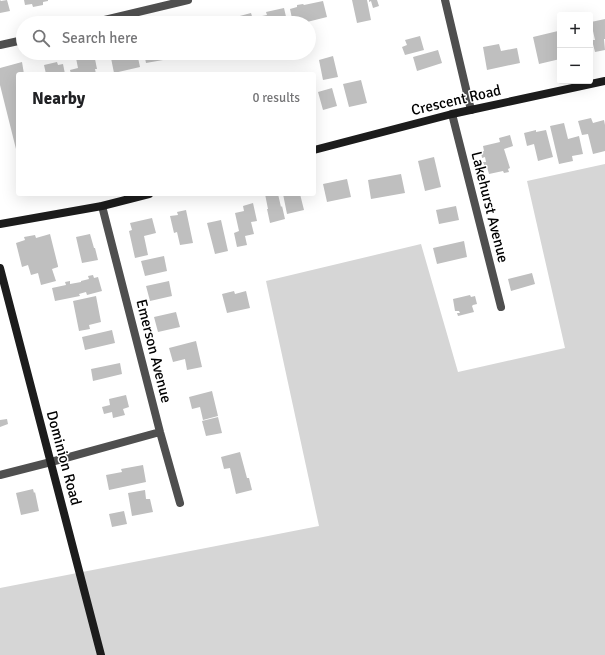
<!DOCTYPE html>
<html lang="en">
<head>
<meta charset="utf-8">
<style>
  :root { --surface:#fff; --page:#f6f6f6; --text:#202124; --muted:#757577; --line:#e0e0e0 }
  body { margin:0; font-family:Signika,sans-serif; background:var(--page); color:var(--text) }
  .controls { position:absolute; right:12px; top:12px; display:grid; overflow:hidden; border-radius:4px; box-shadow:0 4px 16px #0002 }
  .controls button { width:36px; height:36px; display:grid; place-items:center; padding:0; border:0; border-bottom:1px solid var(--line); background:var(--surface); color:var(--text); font:20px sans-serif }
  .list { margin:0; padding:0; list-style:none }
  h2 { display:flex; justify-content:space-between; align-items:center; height:52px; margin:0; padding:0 16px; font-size:17px }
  h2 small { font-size:13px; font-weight:400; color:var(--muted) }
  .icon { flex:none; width:22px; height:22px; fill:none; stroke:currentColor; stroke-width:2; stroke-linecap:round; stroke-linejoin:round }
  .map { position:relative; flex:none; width:605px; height:655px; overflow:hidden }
  .search { position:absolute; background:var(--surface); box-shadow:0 4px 16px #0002; left:16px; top:16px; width:300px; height:44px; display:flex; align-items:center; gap:10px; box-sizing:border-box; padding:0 14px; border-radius:22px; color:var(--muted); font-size:15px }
  .panel { position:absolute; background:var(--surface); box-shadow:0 4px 16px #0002; left:16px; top:72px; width:300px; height:124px; border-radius:4px }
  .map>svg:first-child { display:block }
</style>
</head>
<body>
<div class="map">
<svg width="605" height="655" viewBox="0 0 605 655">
  <rect width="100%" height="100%" fill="#fff"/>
  <!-- green -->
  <path fill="#d6d6d6" d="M605,164V655H0V588L319,526L266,281L421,244L458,372L565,348L527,181Z"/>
  <!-- building -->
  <path fill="#bfbfbf" d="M0,0L1,1L7,0L10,11L0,13Z
    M24,0H48V1L43,2V5L33,7L32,4L25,5Z
    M352,0H367L371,20L357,23Z
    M369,0H377L379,6L373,8L371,1L369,2Z
    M323,1L327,17L307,22V23H293L290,9L297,7V5L303,4L304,5Z
    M284,8L287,21L277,23H258L257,17L267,15L266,12Z
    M251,13L254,23H237L236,17Z
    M605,19V39H604L605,50L595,52L592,40H595L591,22Z
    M558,31L560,42V59L539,64L533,37Z
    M420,36L424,50L405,55L402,47L407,45L405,40Z
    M499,44L501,51L517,48L520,63L487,70L483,47Z
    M438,50L442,63L417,71L413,57Z
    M110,53H137L140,67L114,73Z
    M144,53H179L180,57L146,63Z
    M94,54L97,69H95L96,74H71L70,70L78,68L76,58Z
    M333,56L338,77L323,80L319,60Z
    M22,62L24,74H18L17,153L0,85V68Z
    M57,62L58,65L63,64L65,74H46L44,65Z
    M361,80L367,103L349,107L343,84Z
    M332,88L337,106L323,110L318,92Z
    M591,118L593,123L604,120L605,125V151L593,154L588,134L582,135L578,121Z
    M564,123L568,139L579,136L583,154L572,156L573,161L559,164L550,126Z
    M536,130V132L546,130L553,157L538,161L534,144L527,146L524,133Z
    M510,135L513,146L504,149L510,168L508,169L509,172L504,173L503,171L489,174L487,167H485L483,162H486L485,157L482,158L481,152L484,151L483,146L500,142L499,138Z
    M434,157L441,187L425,191L418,161Z
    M401,174L405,193L371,199L368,180Z
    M347,179L351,197L327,202L323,184Z
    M265,194H278L281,207L282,206L285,219L270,223L267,209H268Z
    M283,194H300L304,210L287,214Z
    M253,203L257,221L251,222L254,234L245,236L247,245L237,247L234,233L239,231L235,213L244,211L243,206Z
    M456,206L459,220L439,224L436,210Z
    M186,210L193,243L180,245L177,232L174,233L170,216L178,215L177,212Z
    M152,218L156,233L144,236L148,255L135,258L129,231L132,230L130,223Z
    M221,220L228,251L215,254L207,223Z
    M50,234L58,266V267L52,269L56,281L41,285L38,273L31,275L28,265L22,267L16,243L25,240L24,237L35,235L36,238Z
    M90,234L94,248H95L98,260L82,263L76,237Z
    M464,241L467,257L437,264L433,248Z
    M164,256L167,271L145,276L141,261Z
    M532,273L535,284L511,291L508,279Z
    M93,275L94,278L98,277L102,291L87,295L86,292L79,294L80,296L55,301L52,288L66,285L65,282L70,281V284L81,282V281L89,279L88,276Z
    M169,281L172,296L150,301L146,286Z
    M234,291L235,294L246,291L250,308L227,313L222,294Z
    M470,295L471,297L475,296L477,304L473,305L472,306L474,312L458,316L457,313H460L459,311H455L453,299Z
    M96,296L101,322L89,325L90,329L79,331L73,301Z
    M176,312L180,327L158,332L154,317Z
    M112,330L115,343L85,350L82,337Z
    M196,341L202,367L187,370L185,359L173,362L169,348Z
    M120,363L122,374L93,381L91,369Z
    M212,391L218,416L203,420L200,407L192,409L189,397Z
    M126,395L129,407L123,409L125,415L113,418L112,412L104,414L102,407L110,405L109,399Z
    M218,417L222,433L206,436L202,421Z
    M7,419L8,424L0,427V420Z
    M240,452L247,478H249L252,490L236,494L230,468L224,469L221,457Z
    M143,465L146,482L109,490L106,475L122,472L121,469Z
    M33,489L34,493L35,492L39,511L21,515L16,493Z
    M145,490L146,499H150L153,512L132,516L128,493Z
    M124,511L127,524L112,527L109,514Z"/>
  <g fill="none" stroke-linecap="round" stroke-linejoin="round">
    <!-- street -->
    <path stroke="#4f4f4f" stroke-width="8" d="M445,0L471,110
      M92,23L188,0
      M0,45L23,40
      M452,114L501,307
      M102,206L160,432L180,503
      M0,475L51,462L160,432"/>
    <!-- secondary -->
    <path stroke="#1c1c1c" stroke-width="8" d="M314,150L452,114L605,81
      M0,224L102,206L149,194
      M0,268L101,655"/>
  </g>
  <g text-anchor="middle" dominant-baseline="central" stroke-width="3" stroke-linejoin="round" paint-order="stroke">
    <!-- street labels -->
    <g font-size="15" fill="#000" stroke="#fff">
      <text transform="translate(456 100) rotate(-13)">Crescent Road</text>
      <text transform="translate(490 207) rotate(76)">Lakehurst Avenue</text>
      <text transform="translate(154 351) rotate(76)">Emerson Avenue</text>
      <text transform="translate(64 458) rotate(75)">Dominion Road</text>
    </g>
  </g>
</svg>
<div class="controls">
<button>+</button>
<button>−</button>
</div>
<div class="search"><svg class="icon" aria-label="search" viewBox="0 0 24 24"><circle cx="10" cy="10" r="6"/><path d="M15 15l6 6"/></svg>Search here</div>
<section class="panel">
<h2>Nearby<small>0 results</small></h2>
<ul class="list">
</ul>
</section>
</div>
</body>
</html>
